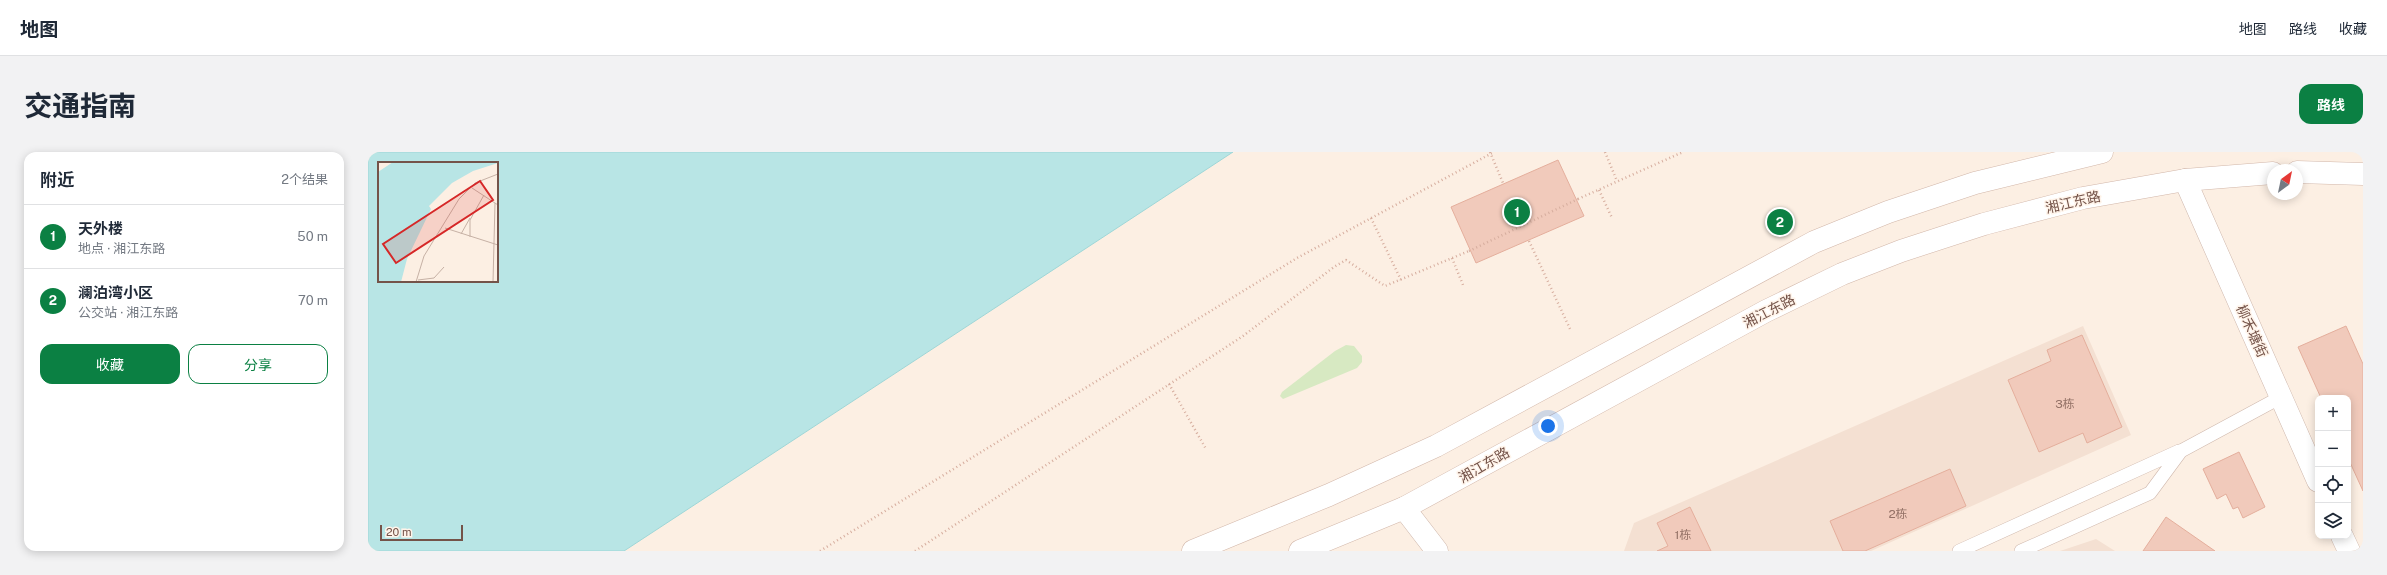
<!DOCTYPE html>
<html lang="zh">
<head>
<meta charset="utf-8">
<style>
  :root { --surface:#fff; --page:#f2f2f3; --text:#1f2937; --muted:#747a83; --line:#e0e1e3; --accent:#0b8043 }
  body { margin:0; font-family:"Public Sans","Noto Sans SC",sans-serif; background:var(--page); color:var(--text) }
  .controls { position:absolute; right:12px; bottom:12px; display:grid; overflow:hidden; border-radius:8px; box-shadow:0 2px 10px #0003 }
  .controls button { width:36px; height:36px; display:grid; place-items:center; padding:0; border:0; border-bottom:1px solid var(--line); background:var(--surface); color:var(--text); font:20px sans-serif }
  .compass { position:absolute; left:1899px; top:12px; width:36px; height:36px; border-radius:50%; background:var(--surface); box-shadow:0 2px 10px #0003; rotate:33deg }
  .scale { position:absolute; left:12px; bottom:10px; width:83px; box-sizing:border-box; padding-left:4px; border:2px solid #745349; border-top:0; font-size:11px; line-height:14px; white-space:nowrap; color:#745349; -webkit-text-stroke:3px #fff4ea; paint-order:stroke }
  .you { position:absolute; left:1180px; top:274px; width:14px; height:14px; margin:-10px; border:3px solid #fff; border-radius:50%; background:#1a73e8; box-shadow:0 0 0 6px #1a73e833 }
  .badge { display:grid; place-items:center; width:26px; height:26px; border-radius:50%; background:var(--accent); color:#fff; font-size:13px; font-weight:700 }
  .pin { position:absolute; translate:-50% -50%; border:2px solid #fff; box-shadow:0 1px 4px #0006 }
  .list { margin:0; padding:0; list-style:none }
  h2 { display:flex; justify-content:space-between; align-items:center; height:52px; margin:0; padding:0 16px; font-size:17px }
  h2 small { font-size:13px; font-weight:400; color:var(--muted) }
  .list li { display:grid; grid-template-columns:26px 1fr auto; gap:12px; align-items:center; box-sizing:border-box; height:64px; padding:0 16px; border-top:1px solid var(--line) }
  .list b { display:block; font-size:15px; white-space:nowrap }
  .list p { margin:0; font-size:13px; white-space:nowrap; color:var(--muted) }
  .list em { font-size:13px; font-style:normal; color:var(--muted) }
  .actions { display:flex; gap:8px; padding:12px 16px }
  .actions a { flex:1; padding:9px 0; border:1px solid var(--accent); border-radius:12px; text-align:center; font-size:14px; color:var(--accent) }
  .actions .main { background:var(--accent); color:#fff }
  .icon { flex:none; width:22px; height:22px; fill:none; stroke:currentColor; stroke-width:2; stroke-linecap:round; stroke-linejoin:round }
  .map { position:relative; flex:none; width:1995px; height:399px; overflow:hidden; border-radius:12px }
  header { display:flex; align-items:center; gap:24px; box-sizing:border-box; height:56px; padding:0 20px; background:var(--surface); border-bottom:1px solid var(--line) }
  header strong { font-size:19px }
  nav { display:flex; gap:22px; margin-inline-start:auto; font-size:14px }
  .intro { display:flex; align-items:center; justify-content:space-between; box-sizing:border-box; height:96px; padding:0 24px }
  h1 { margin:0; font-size:28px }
  .button { padding:10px 18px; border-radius:12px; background:var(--accent); color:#fff; font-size:14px; font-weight:700 }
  main { display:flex; gap:24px; padding:0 24px }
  aside { flex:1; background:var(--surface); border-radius:12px; box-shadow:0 2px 10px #0003 }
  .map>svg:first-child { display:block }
</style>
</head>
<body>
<header>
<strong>地图</strong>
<nav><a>地图</a><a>路线</a><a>收藏</a></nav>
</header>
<div class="intro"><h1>交通指南</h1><a class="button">路线</a></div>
<main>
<aside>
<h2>附近<small>2个结果</small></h2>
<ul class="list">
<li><span class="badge">1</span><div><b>天外楼</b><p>地点 · 湘江东路</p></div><em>50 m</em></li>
<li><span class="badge">2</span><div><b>澜泊湾小区</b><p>公交站 · 湘江东路</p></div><em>70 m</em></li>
</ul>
<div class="actions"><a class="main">收藏</a><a>分享</a></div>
</aside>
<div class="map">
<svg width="1995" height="399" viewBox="0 0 1995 399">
  <rect width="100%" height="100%" fill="#fcefe3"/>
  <!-- residential -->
  <path fill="#f4e0d2" d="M1715,174L1763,283L1503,399H1256L1266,371Z
    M1728,387L1747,399H1692Z"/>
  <!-- green -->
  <path fill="#d7e9c2" d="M978,193L986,194L994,204V210L989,216L915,247L912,244L914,240L967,199Z"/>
  <!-- water -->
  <path fill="#b8e5e5" stroke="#9ed6d7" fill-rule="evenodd" d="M0,0H865L256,399H0ZM11,11H129V129H11Z"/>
  <!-- building -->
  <path fill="#f1cabb" stroke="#e4ae9c" d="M1190,8L1216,64L1108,111L1083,55Z
    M1978,174L1995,212V339L1980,306V246H1953L1930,195Z
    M1714,183L1754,275L1719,291L1715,281L1671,300L1640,228L1683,209L1679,198Z
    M1871,300L1897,355L1875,366L1870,355L1865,357L1858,342L1849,347L1835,317Z
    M1582,317L1598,354L1497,399H1475L1462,369Z
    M1322,355L1343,399H1289L1300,394L1289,371Z
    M1798,365L1847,399H1775Z"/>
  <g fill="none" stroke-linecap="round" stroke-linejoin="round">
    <!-- service casing -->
    <g stroke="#cfb8ad" stroke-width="14">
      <path id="service" d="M1591,399L1811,299
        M1653,399L1782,341L1813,299L1913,245"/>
    </g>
    <!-- tertiary casing -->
    <g stroke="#cfb8ad" stroke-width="23">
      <path id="tertiary" d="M1817,28L1950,329
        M1036,356L1069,399
        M1974,384L1981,399"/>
    </g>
    <!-- secondary casing -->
    <g stroke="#d2b7aa" stroke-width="23">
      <path id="secondary" d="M1929,20L1995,22
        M825,399L961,343L1068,294L1446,90L1520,60L1607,31L1734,0
        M932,399L1036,356L1398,159L1474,122L1533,99L1616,72L1715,46L1817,28L1905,21"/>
    </g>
    <!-- path -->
    <path stroke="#d6ad9e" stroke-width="2.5" stroke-dasharray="1 3" stroke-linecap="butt" d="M1122,0L1135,31
      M1237,0L1249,29
      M1231,38L1244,66
      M1210,47L1315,0
      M1003,66L1033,128
      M1161,89L1203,179
      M1084,106L1095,133
      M801,232L838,297
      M452,399L929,106L1126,0
      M547,399L875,184L966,115L978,108L1017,134L1101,99"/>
    <!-- service -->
    <use href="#service" stroke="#fff" stroke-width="13"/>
    <!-- tertiary -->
    <use href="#tertiary" stroke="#fff" stroke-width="22"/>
    <!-- secondary -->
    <use href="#secondary" stroke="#fff" stroke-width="22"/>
    <!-- path-bridge -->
    <path stroke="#d6ad9e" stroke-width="2.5" stroke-dasharray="1 3" stroke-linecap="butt" d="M1101,99L1210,47"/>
  </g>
  <g text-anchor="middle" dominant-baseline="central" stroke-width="3" stroke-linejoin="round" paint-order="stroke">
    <!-- number labels -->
    <g font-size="12" fill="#937166">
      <text x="1697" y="252">3栋</text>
      <text x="1530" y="362">2栋</text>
      <text x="1315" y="383">1栋</text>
    </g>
    <!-- street labels -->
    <g font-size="14" fill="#745349" stroke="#fff4ea">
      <text transform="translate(1705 50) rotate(-13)">湘江东路</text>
      <text transform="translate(1401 159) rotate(-27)">湘江东路</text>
      <text transform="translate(1884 179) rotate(66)">柳禾塘街</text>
      <text transform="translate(1116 313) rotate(-30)">湘江东路</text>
    </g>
  </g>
  <!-- overview -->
  <g transform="translate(10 10)">
    <rect width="120" height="120" fill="#fcefe3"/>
    <path d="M15,0L120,1L95,9L74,21L51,44L53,47L29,97L23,120H0V10Z" fill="#b8e5e5"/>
    <path fill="none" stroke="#c6b1a5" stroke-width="1" d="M94,26L120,43M67,66L120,83M83,72L92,56M92,75V58L106,33M40,118L56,116L66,105M38,120L46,94L81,37L97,21L120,12M115,120L117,41"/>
    <path fill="#d62828" fill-opacity="0.15" stroke="#d62828" stroke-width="2" d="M102,19L115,38L18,101L5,82Z"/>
    <rect width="120" height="120" fill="none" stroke="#745349" stroke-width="2"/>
  </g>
</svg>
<div class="controls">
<button>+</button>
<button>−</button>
<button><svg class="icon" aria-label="locate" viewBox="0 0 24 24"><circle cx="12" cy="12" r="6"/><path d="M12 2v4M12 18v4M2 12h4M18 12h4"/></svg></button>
<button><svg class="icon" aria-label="layers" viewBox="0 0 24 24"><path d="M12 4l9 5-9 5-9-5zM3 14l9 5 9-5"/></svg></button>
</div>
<svg class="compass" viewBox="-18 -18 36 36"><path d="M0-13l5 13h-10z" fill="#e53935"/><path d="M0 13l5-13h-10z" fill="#747a83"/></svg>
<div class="scale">20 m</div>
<div class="you"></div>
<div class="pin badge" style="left:1149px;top:60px">1</div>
<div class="pin badge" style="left:1412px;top:70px">2</div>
</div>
</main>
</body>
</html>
